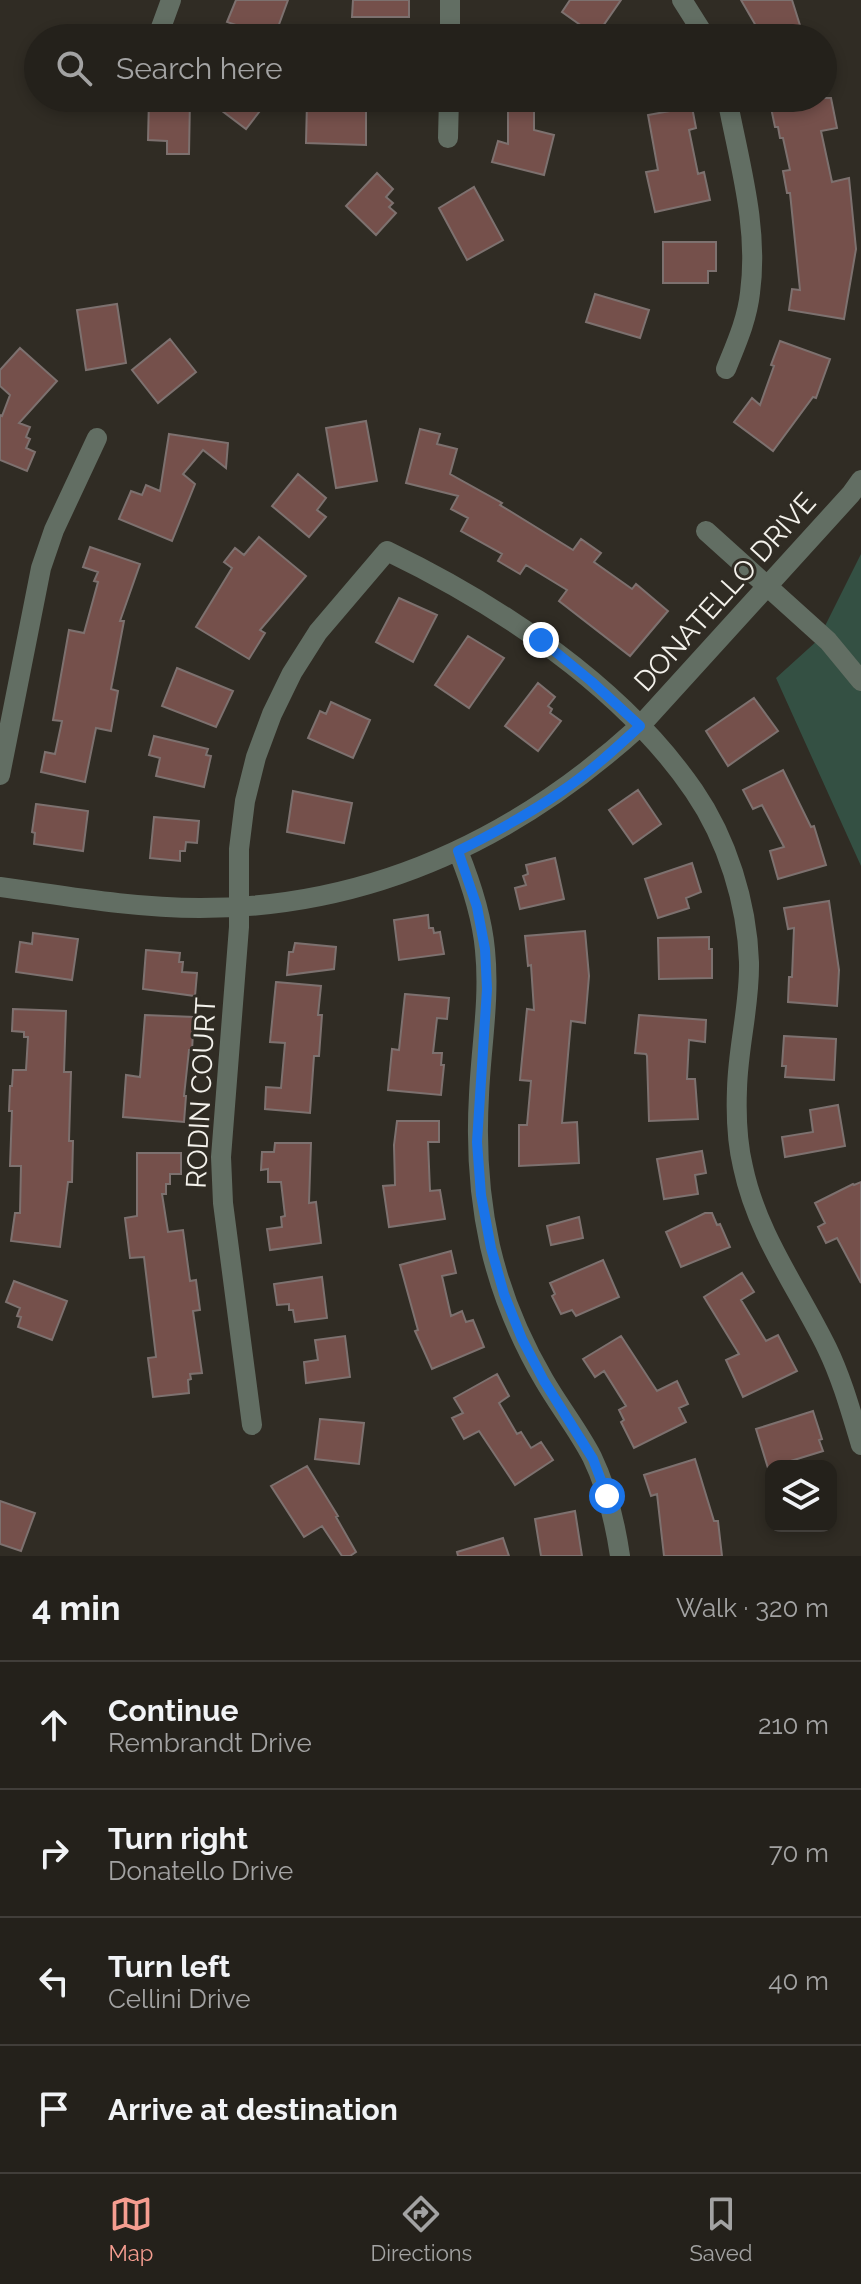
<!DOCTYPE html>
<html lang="en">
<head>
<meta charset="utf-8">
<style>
  :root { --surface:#24211b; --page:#2c2924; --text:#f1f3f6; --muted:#a3a3a3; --line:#413e3a; --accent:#f59d90 }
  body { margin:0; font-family:Raleway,sans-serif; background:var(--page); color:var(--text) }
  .controls { position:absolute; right:24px; bottom:24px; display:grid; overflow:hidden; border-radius:16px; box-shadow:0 4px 12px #0003 }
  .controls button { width:72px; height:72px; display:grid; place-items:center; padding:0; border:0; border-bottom:2px solid var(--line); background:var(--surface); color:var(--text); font:40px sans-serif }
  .stop { position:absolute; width:24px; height:24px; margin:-18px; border:6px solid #1a73e8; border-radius:50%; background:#fff }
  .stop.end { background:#1a73e8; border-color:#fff; box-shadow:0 2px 8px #0008 }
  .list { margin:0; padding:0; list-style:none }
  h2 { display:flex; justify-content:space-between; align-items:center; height:104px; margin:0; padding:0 32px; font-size:34px }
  h2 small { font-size:26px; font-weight:400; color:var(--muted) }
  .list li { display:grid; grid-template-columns:52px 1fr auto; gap:24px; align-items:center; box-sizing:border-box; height:128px; padding:0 32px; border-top:2px solid var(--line) }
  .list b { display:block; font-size:30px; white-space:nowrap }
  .list p { margin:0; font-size:26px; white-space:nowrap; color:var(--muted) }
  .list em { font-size:26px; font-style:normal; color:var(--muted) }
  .icon { flex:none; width:44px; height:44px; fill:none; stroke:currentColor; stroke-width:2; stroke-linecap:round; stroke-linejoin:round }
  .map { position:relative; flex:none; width:861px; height:1556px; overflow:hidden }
  .search { position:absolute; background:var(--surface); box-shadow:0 4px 12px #0003; left:24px; right:24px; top:24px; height:88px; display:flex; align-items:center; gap:20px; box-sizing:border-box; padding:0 28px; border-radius:44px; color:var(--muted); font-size:30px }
  .sheet { height:616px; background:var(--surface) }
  nav { display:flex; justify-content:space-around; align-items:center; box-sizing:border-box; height:112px; border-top:2px solid var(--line); background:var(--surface); font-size:22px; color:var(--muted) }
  nav a { display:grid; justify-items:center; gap:4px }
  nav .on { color:var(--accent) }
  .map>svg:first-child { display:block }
</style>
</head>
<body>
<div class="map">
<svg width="861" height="1556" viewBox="0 0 861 1556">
  <rect width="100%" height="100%" fill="#302c24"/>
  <!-- green -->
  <path fill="#345043" d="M861,554V866L776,678L818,640Z"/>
  <!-- building -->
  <path fill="#75504b" stroke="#7d716f" stroke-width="2" d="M236,0H288L274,38L227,22Z
    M353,0H409V17H352Z
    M570,0H621L596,36L562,12Z
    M741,0H792L804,38H763Z
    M149,98H190L189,154H167V141L148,140Z
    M205,98H270L246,129Z
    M508,98H534V130L554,135L544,175L492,162L498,141L508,144Z
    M769,98H831L837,128L821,131L832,182L849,178L856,249L844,319L789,310L792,289L800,290L790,193H787L783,171L790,170L783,138H780L778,127H775Z
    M307,102L366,104V145L306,143Z
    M692,107L696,128L689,130L698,174L704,172L710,200L655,212L646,172L658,170L648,115Z
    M377,173L393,189L386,197L393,203L389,207L396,213L376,235L346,206Z
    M474,187L503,240L467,260L439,208Z
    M663,242H716V271H708V283H663Z
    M595,294L649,310L640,338L586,322Z
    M117,304L126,363L86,370L77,310Z
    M170,339L196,372L158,403L132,370Z
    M780,341L830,359L816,398L813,397L773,451L734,422L752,398L760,405L774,366L771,365Z
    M20,348L57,381L19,423L30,427L26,437L30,439L26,448L35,452L27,471L0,460V415L2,416L10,395L0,386V370Z
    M366,421L377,481L336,488L326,428Z
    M420,429L440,434L437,444L457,449L450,474L502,503L500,505L573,550L581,539L601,553L594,562L632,589L636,584L668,611L630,656L559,601L567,590L526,565L520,574L498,561L502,554L461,531L468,518L451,509L458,496L406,483Z
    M169,434L228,443L226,468L203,450L183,474L195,484L172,541L119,519L131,491L142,495L146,485L160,491Z
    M298,474L326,498L317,510L326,517L309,537L272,506Z
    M259,537L306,576L260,630L265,633L249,659L196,627L232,568L224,562L235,548L244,555Z
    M90,547L140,564L120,621H124L111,689L118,691L111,731L96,728L85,782L41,772L45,752L55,754L62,721L53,720L69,630L84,633L98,582L94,581L98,572L83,567Z
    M399,598L437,615L413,662L376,642Z
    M468,636L504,658L469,708L435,685Z
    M177,668L233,691L216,727L162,706Z
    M538,683L555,697L548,706L552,709L550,713L561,721L538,751L505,726Z
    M754,698L778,731L728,766L706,731Z
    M331,702L370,720L353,758L308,738L320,711L326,714Z
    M154,736L208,749L206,755L211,756L204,787L156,776L160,758L149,755Z
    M783,770L811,827L814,826L826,865L778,879L770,851L784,847L762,805L753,809L743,790Z
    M638,790L661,824L633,844L609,810Z
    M293,791L352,803L344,843L287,832Z
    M36,804L88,811L83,851L34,844L35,833L32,832Z
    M154,817L199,821L197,843L186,842L185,851H180V861L150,858Z
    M555,858L564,899L520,909L515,888L526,885L523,876L528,874L526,865Z
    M692,863L701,892L686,898L689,908L658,918L645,879Z
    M829,901L839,970L837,1006L788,1002L789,977H792L794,928L788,929L784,908Z
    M428,915L429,928H433L434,933L440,932L444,954L399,960L394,920Z
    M585,931L589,976L585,1023L571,1021L562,1123L577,1122L579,1163L519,1166V1125H527L531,1081L520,1080L522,1059L527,1009L534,1010L531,965L528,966L525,936Z
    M33,933L78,939L72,980L16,972L20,942L32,944Z
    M709,937V949H712V978L659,979L658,938Z
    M295,943L336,947L334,969L287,975L289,952H293Z
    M146,950L180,953L179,962H183L182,972L197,973L195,996L143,989Z
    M276,982L321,986L318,1015H322L319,1056H314L310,1113L265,1109L266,1087L281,1088L285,1043L270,1042Z
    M405,994L449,998L447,1019L437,1018L433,1053H442L441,1065H444L441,1095L388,1090L392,1049L399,1050Z
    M13,1009L66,1011L64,1072H71L69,1141H73L72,1182H68L60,1247L11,1241L15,1213H20L21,1166H10L12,1111H9L10,1086H12L13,1070H26L28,1037H24V1032L12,1031Z
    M145,1015L194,1017L192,1050H189L184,1096H186L184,1122L123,1117L126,1075L140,1077Z
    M639,1015L706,1020L705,1042L689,1040L687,1079H695L698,1119L649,1121L647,1056L646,1054L635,1053Z
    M784,1036L836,1039L834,1080L785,1077L786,1066H782Z
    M838,1105L845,1146L785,1157L782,1137L813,1132L810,1110Z
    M397,1121H439V1142H428L430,1191L440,1190L445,1219L389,1227L383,1186L395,1185L394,1145Z
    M275,1143H311L309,1203L316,1202L321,1243L270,1250L267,1229L282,1227L281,1217L285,1216L281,1182H268V1169L261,1170L262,1152H274Z
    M702,1151L706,1173L695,1175L698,1194L664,1199L657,1159Z
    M137,1153H181V1174H170V1184H166V1194H162L168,1232L183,1230L190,1281L196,1280L200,1310L193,1311L202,1373L190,1374L191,1379L188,1380L189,1393L153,1397L148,1358L156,1357L144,1257L130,1258L125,1218L137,1216Z
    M861,1182V1283L837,1238L826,1243L818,1227L825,1223L815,1203L853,1184L854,1185Z
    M705,1213H712L717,1225L720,1224L730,1247L681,1267L666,1232Z
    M579,1217L583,1238L551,1245L547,1226Z
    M451,1251L456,1273L442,1276L451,1316L462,1311L466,1322L473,1320L484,1347L432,1369L415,1331L418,1330L400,1265Z
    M603,1260L619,1297L576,1316L572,1310L561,1314L552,1296L555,1294L550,1283Z
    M742,1273L754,1292L741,1300L766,1341L778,1335L797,1371L743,1397L726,1360L739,1354L704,1297Z
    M322,1277L327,1318L295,1322L293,1310H289V1304L277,1305L274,1284Z
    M14,1281L67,1301L52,1340L18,1327L21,1317L17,1316L20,1308L6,1302Z
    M345,1336L350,1377L306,1383L304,1362L318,1360L315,1340Z
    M621,1336L657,1391L677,1381L688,1404L679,1408L686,1422L634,1448L621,1422L624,1420L619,1410L626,1406L604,1371L595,1377L583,1359Z
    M497,1374L509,1396L499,1403L517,1434L521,1432L531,1448L541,1442L553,1460L515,1485L479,1431L464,1439L452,1418L463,1413L454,1398Z
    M813,1411L822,1439L819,1440L823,1451L768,1468L756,1429Z
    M320,1419L364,1423L359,1464L315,1459Z
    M695,1459L714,1521H718L722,1556H664L657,1494L651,1496L644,1475Z
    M307,1466L338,1516L336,1517L356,1552L350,1556H342L322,1526L304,1537L271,1486Z
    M0,1501L35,1513L21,1551L0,1544Z
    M575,1511L582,1556H541L535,1519Z
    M503,1538L509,1556H458L457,1552Z"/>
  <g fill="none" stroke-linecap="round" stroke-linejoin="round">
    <!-- street -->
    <path stroke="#626e63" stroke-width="20" d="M682,0L706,38
      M159,33L171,0
      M450,38V0
      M448,138L449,98
      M726,369C736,344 747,320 750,293C759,227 739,162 727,98
      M706,531L828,641L861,681
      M0,775L41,568L54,530L97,438
      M458,851C471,883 482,916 485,950C490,999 481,1047 479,1095C476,1146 479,1196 490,1246C501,1293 520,1339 544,1380C559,1406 578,1430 592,1457C607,1488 615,1522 620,1556
      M0,887C66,896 133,908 200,908C370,908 516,839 640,726L851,494L861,480
      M252,1425L223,1203L221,1157L239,927V849L245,801L256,757L272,714L292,673L318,632L387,551C499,605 622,686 694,791C727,839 747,903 749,962C750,1005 738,1046 737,1089C736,1114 737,1142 743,1167C757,1234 797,1287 827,1348C842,1379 851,1412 861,1445"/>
  </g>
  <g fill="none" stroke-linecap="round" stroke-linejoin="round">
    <!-- route -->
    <path stroke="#1a73e8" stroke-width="10" d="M541,640L591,681L640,726C615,749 590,772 562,791C529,814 494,833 458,851L477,907L485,949L487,989L477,1142L481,1195L491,1248L504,1294L522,1339L544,1381L593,1459L607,1496"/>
  </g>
  <g text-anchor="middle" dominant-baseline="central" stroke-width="6" stroke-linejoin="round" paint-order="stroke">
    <!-- street labels -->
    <g font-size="28" fill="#f3f1eb" stroke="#302c24">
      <text transform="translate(725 592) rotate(-48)">DONATELLO DRIVE</text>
      <text transform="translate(201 1093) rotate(-87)">RODIN COURT</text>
    </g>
  </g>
</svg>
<div class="controls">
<button><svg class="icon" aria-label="layers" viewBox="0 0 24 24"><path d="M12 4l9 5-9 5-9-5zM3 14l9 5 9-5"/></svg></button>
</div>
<div class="stop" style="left:607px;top:1496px"></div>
<div class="stop end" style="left:541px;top:640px"></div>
<div class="search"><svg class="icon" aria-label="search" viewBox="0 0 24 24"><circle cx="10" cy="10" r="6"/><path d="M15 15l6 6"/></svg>Search here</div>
</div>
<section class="sheet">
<h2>4 min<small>Walk · 320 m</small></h2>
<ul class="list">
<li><svg class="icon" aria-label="ahead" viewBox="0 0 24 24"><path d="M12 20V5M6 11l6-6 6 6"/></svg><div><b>Continue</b><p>Rembrandt Drive</p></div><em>210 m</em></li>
<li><svg class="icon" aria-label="right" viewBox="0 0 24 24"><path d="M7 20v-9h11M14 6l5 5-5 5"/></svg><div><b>Turn right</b><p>Donatello Drive</p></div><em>70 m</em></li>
<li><svg class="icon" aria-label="left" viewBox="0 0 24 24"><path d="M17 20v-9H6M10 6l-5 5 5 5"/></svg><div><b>Turn left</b><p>Cellini Drive</p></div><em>40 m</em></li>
<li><svg class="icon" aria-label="arrive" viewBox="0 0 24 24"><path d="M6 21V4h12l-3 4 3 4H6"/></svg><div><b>Arrive at destination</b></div></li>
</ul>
</section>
<nav>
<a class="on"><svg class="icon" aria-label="map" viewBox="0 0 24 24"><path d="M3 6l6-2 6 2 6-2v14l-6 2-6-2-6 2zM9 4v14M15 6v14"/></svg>Map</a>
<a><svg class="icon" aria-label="directions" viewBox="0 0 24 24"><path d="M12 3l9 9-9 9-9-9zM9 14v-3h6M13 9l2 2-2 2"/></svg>Directions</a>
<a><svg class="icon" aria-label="saved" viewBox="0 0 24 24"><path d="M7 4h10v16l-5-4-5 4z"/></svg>Saved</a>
</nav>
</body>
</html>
